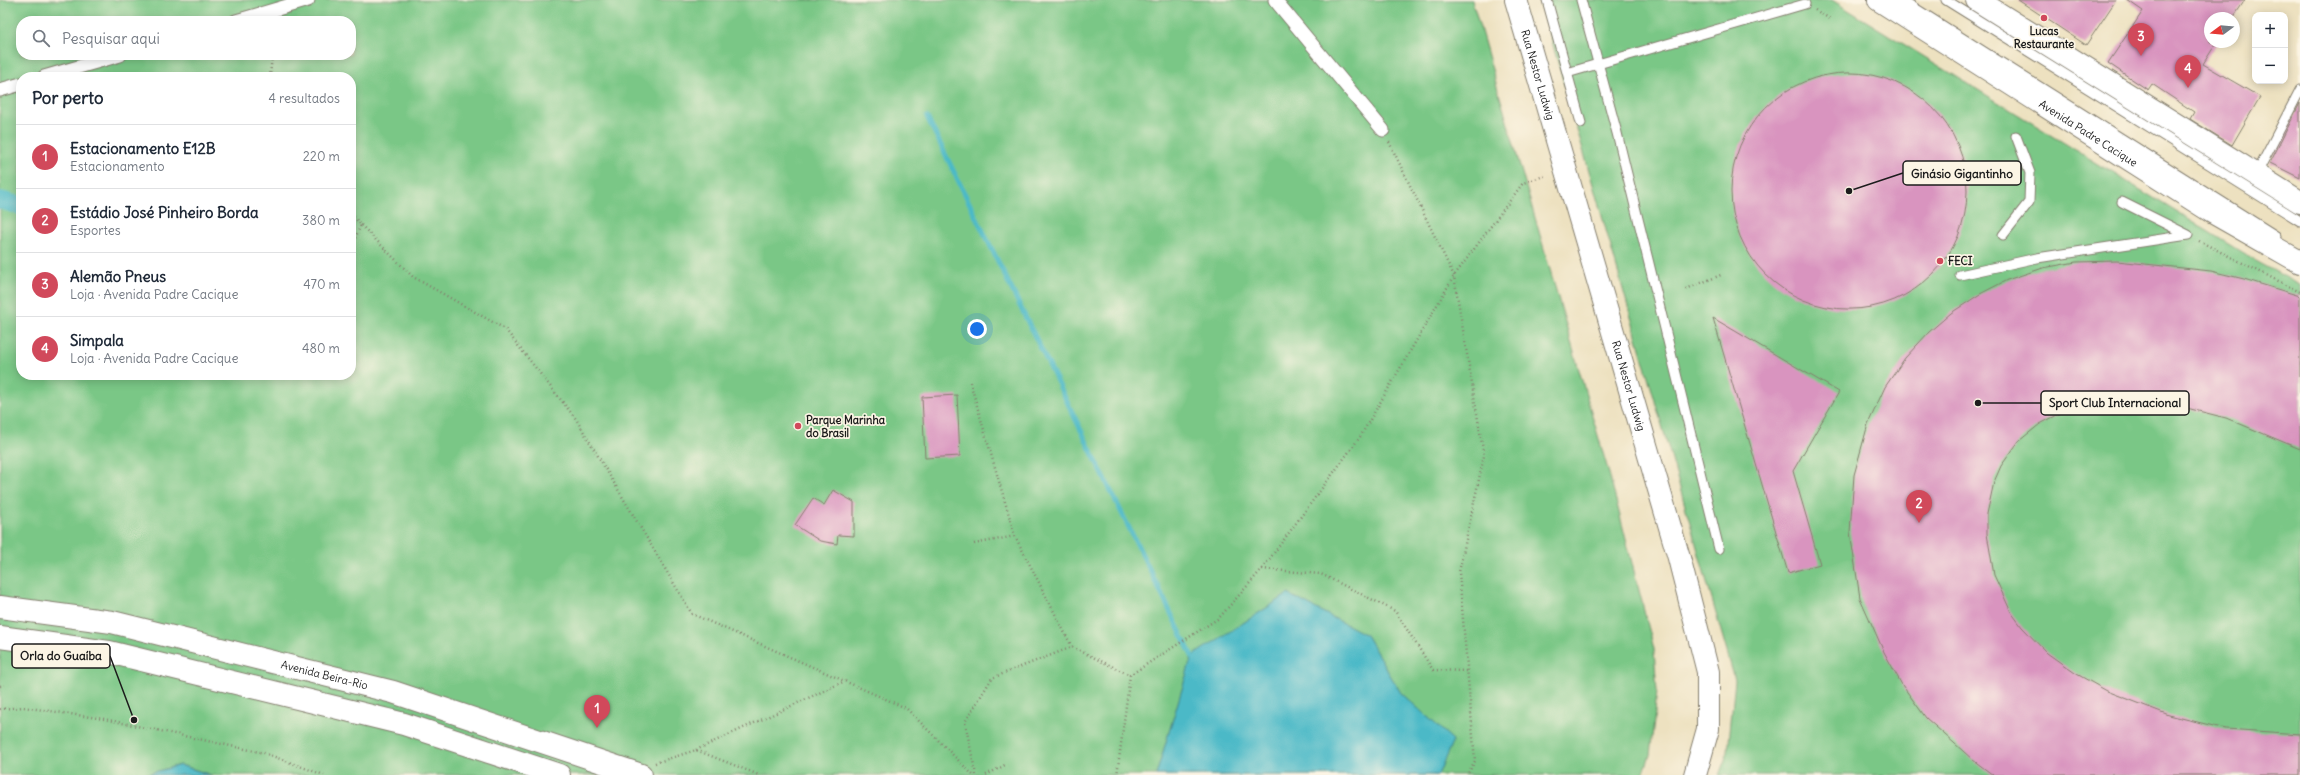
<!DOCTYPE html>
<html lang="pt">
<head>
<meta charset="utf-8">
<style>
  :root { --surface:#fff; --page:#f2f2f3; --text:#1f2937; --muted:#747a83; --line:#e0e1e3; --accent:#d1495b }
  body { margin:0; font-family:Delius,sans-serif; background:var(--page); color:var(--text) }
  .controls { position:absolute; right:12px; top:12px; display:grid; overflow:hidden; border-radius:8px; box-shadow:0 2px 10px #0003 }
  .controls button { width:36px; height:36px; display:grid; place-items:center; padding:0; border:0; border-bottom:1px solid var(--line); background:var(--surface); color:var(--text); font:20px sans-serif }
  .compass { position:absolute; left:2204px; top:12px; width:36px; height:36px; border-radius:50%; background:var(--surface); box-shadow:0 2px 10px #0003; rotate:254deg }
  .you { position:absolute; left:977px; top:329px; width:14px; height:14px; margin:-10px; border:3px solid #fff; border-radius:50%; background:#1a73e8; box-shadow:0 0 0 6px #1a73e833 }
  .badge { display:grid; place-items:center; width:26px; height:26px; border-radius:50%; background:var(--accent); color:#fff; font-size:13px; font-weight:700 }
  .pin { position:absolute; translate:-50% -33px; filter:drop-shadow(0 1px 2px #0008) }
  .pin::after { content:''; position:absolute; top:21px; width:14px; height:12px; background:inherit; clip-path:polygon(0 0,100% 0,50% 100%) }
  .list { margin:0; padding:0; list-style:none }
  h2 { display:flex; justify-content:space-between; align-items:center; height:52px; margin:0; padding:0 16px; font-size:17px }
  h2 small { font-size:13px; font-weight:400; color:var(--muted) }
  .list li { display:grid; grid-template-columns:26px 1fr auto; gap:12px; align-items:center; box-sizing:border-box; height:64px; padding:0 16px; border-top:1px solid var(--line) }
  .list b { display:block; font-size:15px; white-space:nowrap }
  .list p { margin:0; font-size:13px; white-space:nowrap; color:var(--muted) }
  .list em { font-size:13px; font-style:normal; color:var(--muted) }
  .icon { flex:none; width:22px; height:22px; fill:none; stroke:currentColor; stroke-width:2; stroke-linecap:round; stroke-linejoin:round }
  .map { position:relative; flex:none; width:2300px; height:775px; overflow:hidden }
  .search { position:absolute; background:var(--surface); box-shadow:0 2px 10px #0003; left:16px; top:16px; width:340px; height:44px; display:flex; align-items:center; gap:10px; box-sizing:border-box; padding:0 14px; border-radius:16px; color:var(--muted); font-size:15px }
  .panel { position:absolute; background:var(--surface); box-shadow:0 2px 10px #0003; left:16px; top:72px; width:340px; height:308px; border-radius:16px }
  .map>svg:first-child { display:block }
</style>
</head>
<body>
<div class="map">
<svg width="2300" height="775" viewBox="0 0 2300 775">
  <rect width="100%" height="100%" fill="#fcf5e5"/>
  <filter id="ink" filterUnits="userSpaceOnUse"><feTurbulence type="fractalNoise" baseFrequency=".025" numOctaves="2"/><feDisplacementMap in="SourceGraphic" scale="8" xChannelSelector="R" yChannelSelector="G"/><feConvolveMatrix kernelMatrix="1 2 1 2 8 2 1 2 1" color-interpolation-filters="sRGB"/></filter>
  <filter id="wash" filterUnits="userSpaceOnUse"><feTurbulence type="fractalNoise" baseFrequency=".012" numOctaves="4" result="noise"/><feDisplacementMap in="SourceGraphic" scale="16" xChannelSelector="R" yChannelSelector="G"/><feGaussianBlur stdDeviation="0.9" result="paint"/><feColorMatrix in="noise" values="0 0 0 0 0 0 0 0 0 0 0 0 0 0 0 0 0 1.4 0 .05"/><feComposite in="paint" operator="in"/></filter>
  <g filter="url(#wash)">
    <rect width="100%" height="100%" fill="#ede1c0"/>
    <!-- green -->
    <path fill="#7ac786" stroke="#4b7251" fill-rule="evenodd" d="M0,0H1472L1610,477L1654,649L1657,691L1655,712L1650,755L1643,775H211L180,765L144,775H0ZM21,21H351V55H21ZM21,77H351V375H21Z
      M1540,0H1832L2256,261L2300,285V775H1719L1728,752L1735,680Z"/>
    <!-- water -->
    <path fill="#4cb9c7" stroke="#346a72" d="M1288,594L1366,635L1401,693L1453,740L1438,775H1156L1192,656Z
      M180,765L211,775H144Z"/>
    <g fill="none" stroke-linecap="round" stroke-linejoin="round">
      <!-- stream -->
      <path stroke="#4cb9c7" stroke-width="5" d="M927,117L1192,656"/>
      <!-- canal -->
      <path stroke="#4cb9c7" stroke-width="18" d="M0,200L21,206"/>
    </g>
    <g id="blocks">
      <!-- building -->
      <path fill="#d994bf" d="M2018,0H2116L2086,45Z
        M2127,0H2245L2233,18H2210V42H2217L2203,64L2260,97L2232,145L2190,119L2194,112L2152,84L2148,90L2108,63L2143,11Z
        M1731 191a118 118 0 1 1 236 0a118 118 0 1 1-236 0Z
        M2300,103V178L2270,163Z
        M2117,261L2211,271L2244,279L2300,296V449L2226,418L2167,403L2113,400L2095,402L2063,412L2040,424L2019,441L2001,466L1994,482L1987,514V534L1994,575L2011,612L2022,627L2047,653L2075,673L2107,691L2169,715L2226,729L2300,734V775H1993L1973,760L1926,718L1902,685L1884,652L1860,598L1850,532L1854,475L1868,424L1885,387L1905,358L1929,332L1951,313L1980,294L2007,280L2043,268L2076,262Z
        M1713,318L1839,392L1793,471L1820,564L1788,573Z
        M957,395L960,456L925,458L922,397Z
        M833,490L854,502V536L838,535L837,544L820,541L795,525L813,498L824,505Z"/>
    </g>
  </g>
  <g filter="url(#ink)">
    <use href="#blocks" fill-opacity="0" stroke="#847e6e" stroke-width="1"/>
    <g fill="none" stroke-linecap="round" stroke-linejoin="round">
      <!-- service casing -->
      <g stroke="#847e6e" stroke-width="11">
        <path id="service" d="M1547,0L1581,123
          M1581,0L1617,133L1719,549
          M1902,0L2276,236
          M1946,0L2300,221
          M1567,73L1805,4
          M2256,175L2300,90
          M2122,202L2188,235
          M2003,235L2029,202L2030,173L2016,136
          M1960,275L2037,258L2188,235"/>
      </g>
      <!-- pedestrian casing -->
      <g stroke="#847e6e" stroke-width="15">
        <path id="pedestrian" d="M1275,0L1383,130
          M236,21L308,0
          M44,77L120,55
          M0,90L21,84"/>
      </g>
      <!-- tertiary casing -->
      <g stroke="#847e6e" stroke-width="24">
        <g id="tertiary">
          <path id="s1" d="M1516,0L1679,558L1708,672V729L1695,775"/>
        </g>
      </g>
      <!-- secondary casing -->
      <g stroke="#847e6e" stroke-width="24">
        <g id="secondary">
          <path id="s2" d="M1879,0L2212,212L2300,262"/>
          <path d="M1977,0L2300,202"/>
          <path id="s3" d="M0,607L112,622L393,692L641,775"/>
          <path d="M0,637L109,652L404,724L559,775"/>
        </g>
      </g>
      <!-- path -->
      <path stroke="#847e6e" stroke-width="2.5" stroke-dasharray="1 3" stroke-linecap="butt" d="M1815,10L1832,20
        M270,77L272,55
        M1389,142L1454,276L1484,456L1459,572L1475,761L1467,775
        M351,214L361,225L351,247
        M361,225L413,277L505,329L576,419L692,614L906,708L973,775
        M2199,241L2300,292
        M1686,289L1721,275
        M970,382L1015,536L1072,647
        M974,544L1015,536
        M1262,569L1321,574L1395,611L1433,670L1467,671
        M0,686L4,685
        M0,709L23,707L104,719L264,753L324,775
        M696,750L845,681
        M655,763L696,750L759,775
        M976,775L965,722L992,678L1072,647L1130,675
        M986,775L1005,765
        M1117,775L1130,675L1219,618L1262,569L1360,437L1454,276L1523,183L1547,175"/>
      <!-- service -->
      <use href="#service" stroke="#fff" stroke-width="9"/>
      <!-- pedestrian -->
      <use href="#pedestrian" stroke="#fff" stroke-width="13"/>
      <!-- tertiary -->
      <use href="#tertiary" stroke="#fff" stroke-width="22"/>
      <!-- secondary -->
      <use href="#secondary" stroke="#fff" stroke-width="22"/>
    </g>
  </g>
  <!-- markers -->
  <g fill="#d1495b" stroke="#fcf5e5" stroke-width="1.5">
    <circle cx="2044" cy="18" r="4"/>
    <circle cx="1940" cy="261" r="4"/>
    <circle cx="798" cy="426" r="4"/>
  </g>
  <g text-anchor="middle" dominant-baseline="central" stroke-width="3.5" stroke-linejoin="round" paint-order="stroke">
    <!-- poi labels -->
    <g font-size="11" font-weight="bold" fill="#1c1c1c" stroke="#fcf5e5" text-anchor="start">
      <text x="2044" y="31" text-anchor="middle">Lucas<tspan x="2044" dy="13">Restaurante</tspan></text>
      <text x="1948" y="261">FECI</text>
      <text x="806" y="420">Parque Marinha<tspan x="806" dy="13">do Brasil</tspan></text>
    </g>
    <!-- street labels -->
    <g font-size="11" fill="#1c1c1c" stroke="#fcf5e5">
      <text stroke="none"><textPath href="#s1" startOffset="78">Rua Nestor Ludwig</textPath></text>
      <text stroke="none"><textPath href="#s2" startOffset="248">Avenida Padre Cacique</textPath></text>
      <text stroke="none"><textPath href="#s1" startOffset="402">Rua Nestor Ludwig</textPath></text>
      <text stroke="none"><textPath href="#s3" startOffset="332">Avenida Beira-Rio</textPath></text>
    </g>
  </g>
  <!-- callouts -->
  <path fill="none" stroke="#1c1c1c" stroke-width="1.5" d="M1849 191L1903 173M1978 403L2041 403M134 720L110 656"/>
  <g fill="#1c1c1c" stroke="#fcf5e5" stroke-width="1.5">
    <circle cx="1849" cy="191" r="4"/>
    <circle cx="1978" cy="403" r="4"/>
    <circle cx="134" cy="720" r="4"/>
  </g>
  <g fill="#fcf5e5" stroke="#1c1c1c" stroke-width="1.5">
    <rect x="1903" y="161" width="118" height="24" rx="4"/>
    <rect x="2041" y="391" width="148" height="24" rx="4"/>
    <rect x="12" y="644" width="98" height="24" rx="4"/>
  </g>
  <g font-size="12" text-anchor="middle" font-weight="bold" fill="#1c1c1c">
    <text x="1962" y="178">Ginásio Gigantinho</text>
    <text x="2115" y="407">Sport Club Internacional</text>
    <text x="61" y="660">Orla do Guaíba</text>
  </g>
</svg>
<div class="controls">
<button>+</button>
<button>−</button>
</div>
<svg class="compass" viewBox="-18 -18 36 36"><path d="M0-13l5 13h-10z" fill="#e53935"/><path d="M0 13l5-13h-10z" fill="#747a83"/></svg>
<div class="you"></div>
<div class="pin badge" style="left:597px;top:728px">1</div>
<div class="pin badge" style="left:1919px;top:523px">2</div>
<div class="pin badge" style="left:2141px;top:56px">3</div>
<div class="pin badge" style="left:2188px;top:88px">4</div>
<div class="search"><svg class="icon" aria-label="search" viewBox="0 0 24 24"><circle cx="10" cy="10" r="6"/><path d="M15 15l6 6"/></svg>Pesquisar aqui</div>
<section class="panel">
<h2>Por perto<small>4 resultados</small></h2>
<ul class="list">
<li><span class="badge">1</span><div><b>Estacionamento E12B</b><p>Estacionamento</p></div><em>220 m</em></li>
<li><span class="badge">2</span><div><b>Estádio José Pinheiro Borda</b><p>Esportes</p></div><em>380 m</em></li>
<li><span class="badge">3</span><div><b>Alemão Pneus</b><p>Loja · Avenida Padre Cacique</p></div><em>470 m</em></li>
<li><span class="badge">4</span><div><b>Simpala</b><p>Loja · Avenida Padre Cacique</p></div><em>480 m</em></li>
</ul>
</section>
</div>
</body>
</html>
